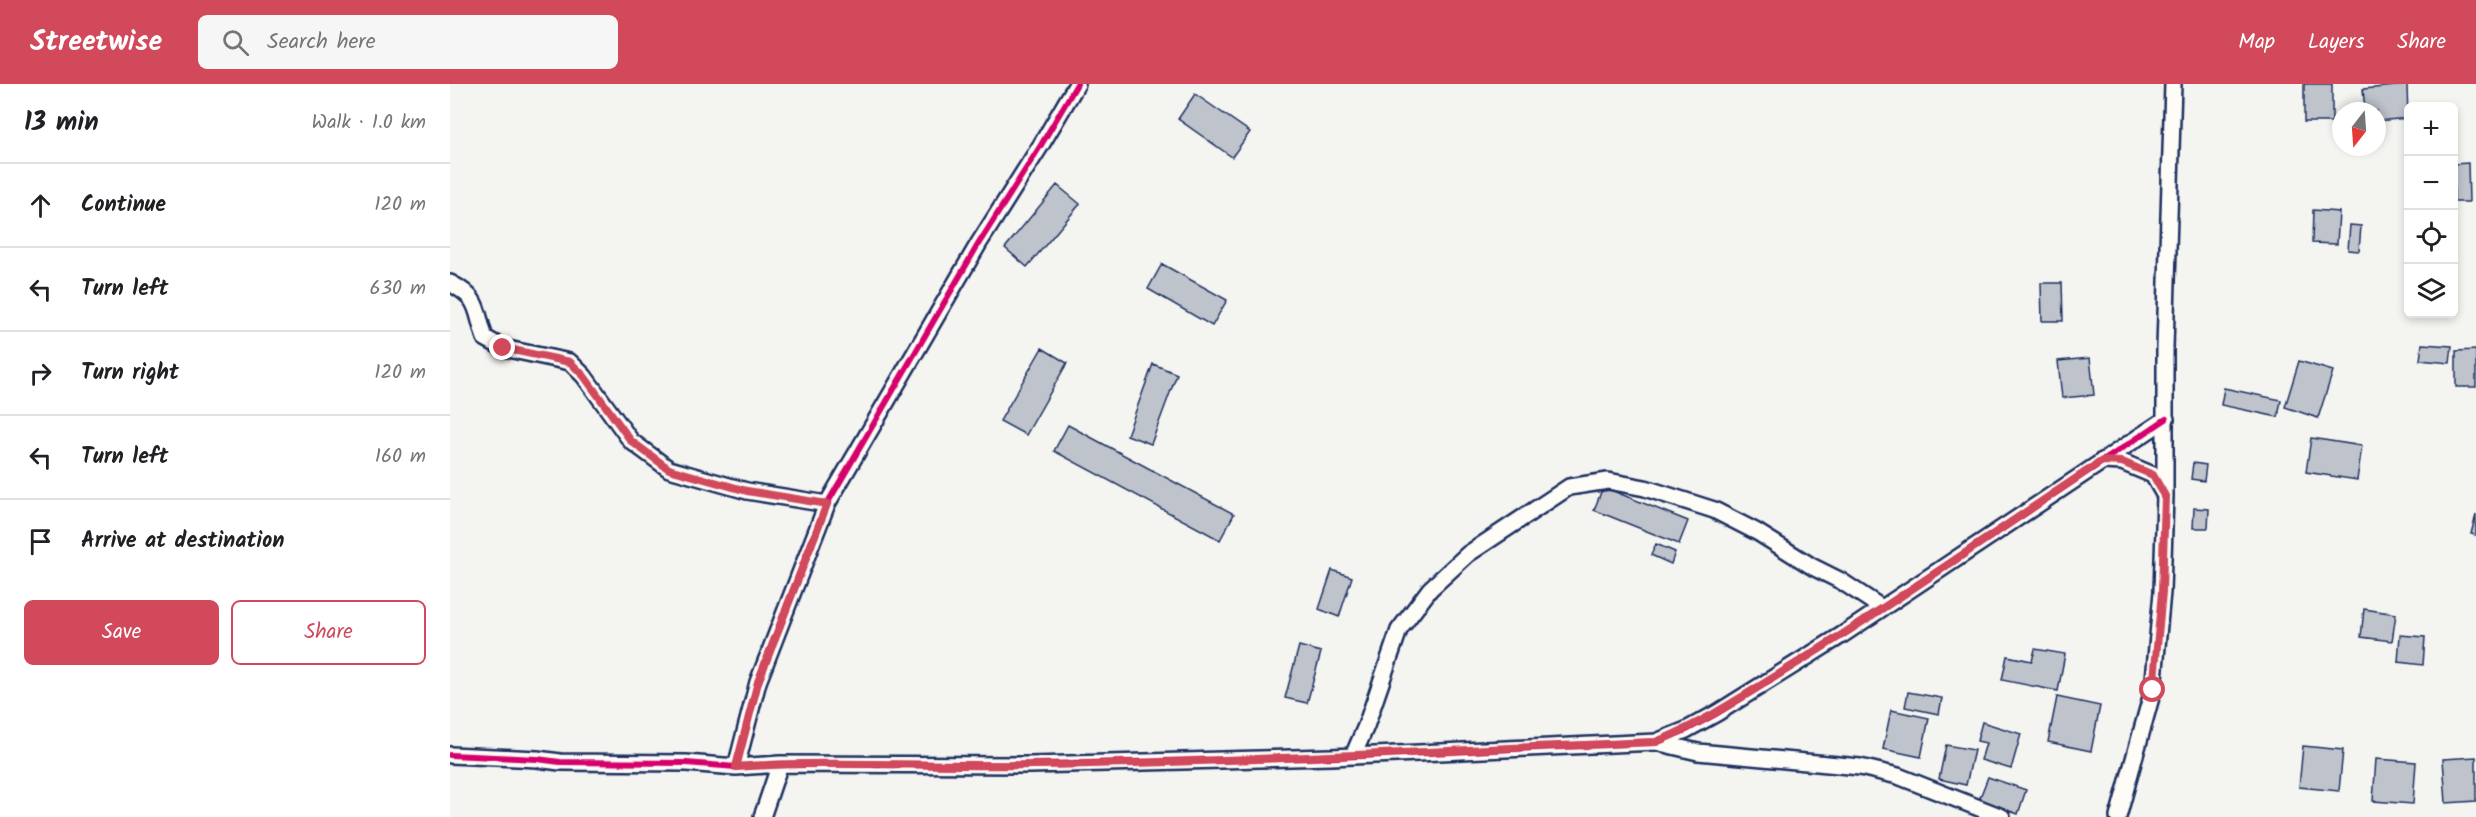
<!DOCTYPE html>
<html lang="en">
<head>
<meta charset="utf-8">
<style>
  :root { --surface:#fff; --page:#f6f6f6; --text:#202124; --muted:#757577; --line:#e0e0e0; --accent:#d1495b }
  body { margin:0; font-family:Kalam,sans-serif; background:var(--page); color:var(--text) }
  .controls { position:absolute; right:18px; top:18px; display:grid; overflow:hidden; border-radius:9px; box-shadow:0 3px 9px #0003 }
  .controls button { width:54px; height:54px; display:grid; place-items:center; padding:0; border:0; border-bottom:2px solid var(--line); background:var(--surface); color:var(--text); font:30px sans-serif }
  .compass { position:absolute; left:1882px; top:18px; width:54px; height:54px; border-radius:50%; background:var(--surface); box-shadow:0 3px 9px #0003; rotate:197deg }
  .stop { position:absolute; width:18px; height:18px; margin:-14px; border:4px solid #d1495b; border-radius:50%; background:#fff }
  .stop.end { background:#d1495b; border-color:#fff; box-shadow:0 2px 6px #0008 }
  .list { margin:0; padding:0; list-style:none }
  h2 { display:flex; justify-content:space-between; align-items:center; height:78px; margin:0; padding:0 24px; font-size:26px }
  h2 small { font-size:20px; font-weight:400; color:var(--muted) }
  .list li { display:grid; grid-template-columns:39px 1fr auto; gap:18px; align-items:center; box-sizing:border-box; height:84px; padding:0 24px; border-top:2px solid var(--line) }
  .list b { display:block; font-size:22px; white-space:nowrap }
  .list em { font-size:20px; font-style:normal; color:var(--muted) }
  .actions { display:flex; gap:12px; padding:18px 24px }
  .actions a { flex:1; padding:14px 0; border:2px solid var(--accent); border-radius:9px; text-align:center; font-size:21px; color:var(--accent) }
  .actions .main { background:var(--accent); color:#fff }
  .icon { flex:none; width:33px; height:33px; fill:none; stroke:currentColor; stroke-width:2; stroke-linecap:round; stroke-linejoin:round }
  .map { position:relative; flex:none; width:2026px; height:733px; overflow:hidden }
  header { display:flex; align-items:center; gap:36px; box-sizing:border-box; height:84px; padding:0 30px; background:var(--accent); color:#fff }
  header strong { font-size:28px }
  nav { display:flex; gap:33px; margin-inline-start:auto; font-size:21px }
  .search { width:420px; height:54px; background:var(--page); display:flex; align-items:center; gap:15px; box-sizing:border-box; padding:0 21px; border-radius:9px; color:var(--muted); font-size:22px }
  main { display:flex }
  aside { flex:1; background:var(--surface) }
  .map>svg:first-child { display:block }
</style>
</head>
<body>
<header>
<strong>Streetwise</strong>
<div class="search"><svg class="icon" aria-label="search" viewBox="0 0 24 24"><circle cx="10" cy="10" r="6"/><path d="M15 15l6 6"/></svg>Search here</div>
<nav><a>Map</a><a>Layers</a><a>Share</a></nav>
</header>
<main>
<aside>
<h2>13 min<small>Walk · 1.0 km</small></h2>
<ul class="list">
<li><svg class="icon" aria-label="ahead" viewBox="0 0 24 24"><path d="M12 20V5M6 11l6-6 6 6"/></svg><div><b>Continue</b></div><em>120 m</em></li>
<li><svg class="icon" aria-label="left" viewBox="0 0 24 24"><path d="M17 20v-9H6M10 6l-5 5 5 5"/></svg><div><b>Turn left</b></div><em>630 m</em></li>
<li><svg class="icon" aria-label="right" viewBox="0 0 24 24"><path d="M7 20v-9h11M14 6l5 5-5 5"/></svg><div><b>Turn right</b></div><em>120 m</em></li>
<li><svg class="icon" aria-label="left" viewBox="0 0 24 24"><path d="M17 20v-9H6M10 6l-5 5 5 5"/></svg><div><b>Turn left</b></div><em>160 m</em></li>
<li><svg class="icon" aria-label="arrive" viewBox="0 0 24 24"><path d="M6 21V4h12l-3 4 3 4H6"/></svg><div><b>Arrive at destination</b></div></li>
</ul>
<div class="actions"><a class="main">Save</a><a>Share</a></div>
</aside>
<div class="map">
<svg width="2026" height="733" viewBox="0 0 2026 733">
  <rect width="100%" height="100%" fill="#f4f4f1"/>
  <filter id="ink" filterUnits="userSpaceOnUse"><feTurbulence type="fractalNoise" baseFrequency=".0167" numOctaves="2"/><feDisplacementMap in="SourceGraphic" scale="12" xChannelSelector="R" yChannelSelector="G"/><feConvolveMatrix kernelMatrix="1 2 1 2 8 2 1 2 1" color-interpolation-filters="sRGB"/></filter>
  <g filter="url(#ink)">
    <!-- building -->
    <path fill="#bfc3cc" stroke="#1b2f5e" stroke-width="1.5" d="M1854,0H1882V38H1854Z
      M1957,1L1958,34L1927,37V27H1915L1913,5Z
      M745,10L800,48L782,73L728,35Z
      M2018,79L2019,118H2004V80Z
      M607,101L630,120L577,183L555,164Z
      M1863,126L1889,128L1887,160L1862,159Z
      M1900,141L1911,142L1909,167L1898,166Z
      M712,180L777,216L762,242L698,205Z
      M1591,199H1612L1613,237H1592Z
      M1972,260L2002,262L2000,279L1970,276Z
      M592,264L617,279L576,351L550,337Z
      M2026,266V303H2006V267Z
      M1640,274L1644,311L1612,314L1608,277Z
      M1849,277L1883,287L1868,334L1835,323Z
      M703,280L727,290L701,360L677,351Z
      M1774,304L1831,316L1828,333L1771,321Z
      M618,341L784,430L770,456L604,367Z
      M1861,354L1912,362L1907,396L1856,388Z
      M1743,379L1756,381L1754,397L1741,395Z
      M1153,403L1238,437L1229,460L1144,426Z
      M1744,424L1759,425L1758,444H1743Z
      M2026,430V451L2021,450Z
      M1206,460L1225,468L1221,480L1201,471Z
      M882,486L902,493L889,533L869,525Z
      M1914,525L1946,530L1942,557L1911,553Z
      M1950,551L1975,553L1973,581L1948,578Z
      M849,562L871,568L857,619L835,614Z
      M1585,565L1615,570L1608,607L1552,596L1557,572L1582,577Z
      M1458,608L1492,614L1489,630L1455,623Z
      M1607,613L1650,622L1641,667L1598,658Z
      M1441,626L1479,634L1471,673L1433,665Z
      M1532,638L1571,650L1561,685L1531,676L1536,659L1527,657Z
      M1496,661L1524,666L1516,701L1489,695Z
      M1853,662L1893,666L1889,707L1849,703Z
      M2026,673V717L1996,719L1993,675Z
      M1926,675L1966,678L1963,720L1923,717Z
      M1538,693L1576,706L1568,730L1529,716Z"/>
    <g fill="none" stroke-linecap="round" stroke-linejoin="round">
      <!-- minor casing -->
      <g stroke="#1b2f5e" stroke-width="20">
        <path id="minor" d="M0,199C31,215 25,226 35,254L53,264L120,278L134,292L181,357L219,385L297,407L377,420
          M1652,377L1672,378L1703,391L1715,412
          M1206,658L1248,668L1410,683L1448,692L1552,733
          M0,671L87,675L110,678L236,679L286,683L330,680L580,681L881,673L1206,658L1236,646L1267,629L1392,551L1716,335
          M903,672L916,642L949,546L980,505L1018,470L1119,403L1158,397L1195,404L1264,426L1307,448L1363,483L1391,497L1432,524
          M286,683L308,598L377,420L529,159L591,61L627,0
          M312,733L330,680
          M1668,733L1703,606L1712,508L1715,412V264L1723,0"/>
      </g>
      <!-- minor -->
      <use href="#minor" stroke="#fdfcf7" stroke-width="15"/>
      <!-- cycleway casing -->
      <g stroke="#fdfcf7" stroke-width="10">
        <path id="cycleway" d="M0,671L87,675L110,678L236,679L286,683L330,680L580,681L881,673L1206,658L1236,646L1267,629L1392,551L1716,335
          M286,683L308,598L377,420L529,159L591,61L627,0"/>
      </g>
      <!-- cycleway -->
      <use href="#cycleway" stroke="#d6006c" stroke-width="6"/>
    </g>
  </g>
  <g fill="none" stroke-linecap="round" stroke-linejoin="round" filter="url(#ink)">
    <!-- route -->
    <path stroke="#d1495b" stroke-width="8" d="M53,264L120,278L134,292L181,357L219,385L297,407L377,420L308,598L286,683C384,676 483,683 582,681C790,678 998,666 1206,658C1258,637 1304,605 1352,576C1454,513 1552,443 1652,377L1672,378L1703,391L1715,412L1712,508L1703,606"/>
  </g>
</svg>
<div class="controls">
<button>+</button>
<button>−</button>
<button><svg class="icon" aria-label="locate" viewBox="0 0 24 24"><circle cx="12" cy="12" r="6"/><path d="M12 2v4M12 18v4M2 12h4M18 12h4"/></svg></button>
<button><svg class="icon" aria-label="layers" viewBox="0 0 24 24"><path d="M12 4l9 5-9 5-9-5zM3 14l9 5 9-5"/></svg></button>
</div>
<svg class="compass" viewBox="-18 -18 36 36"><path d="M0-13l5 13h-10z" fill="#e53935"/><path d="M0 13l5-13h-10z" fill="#757577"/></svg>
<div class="stop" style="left:1703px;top:606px"></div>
<div class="stop end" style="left:53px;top:264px"></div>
</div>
</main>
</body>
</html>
